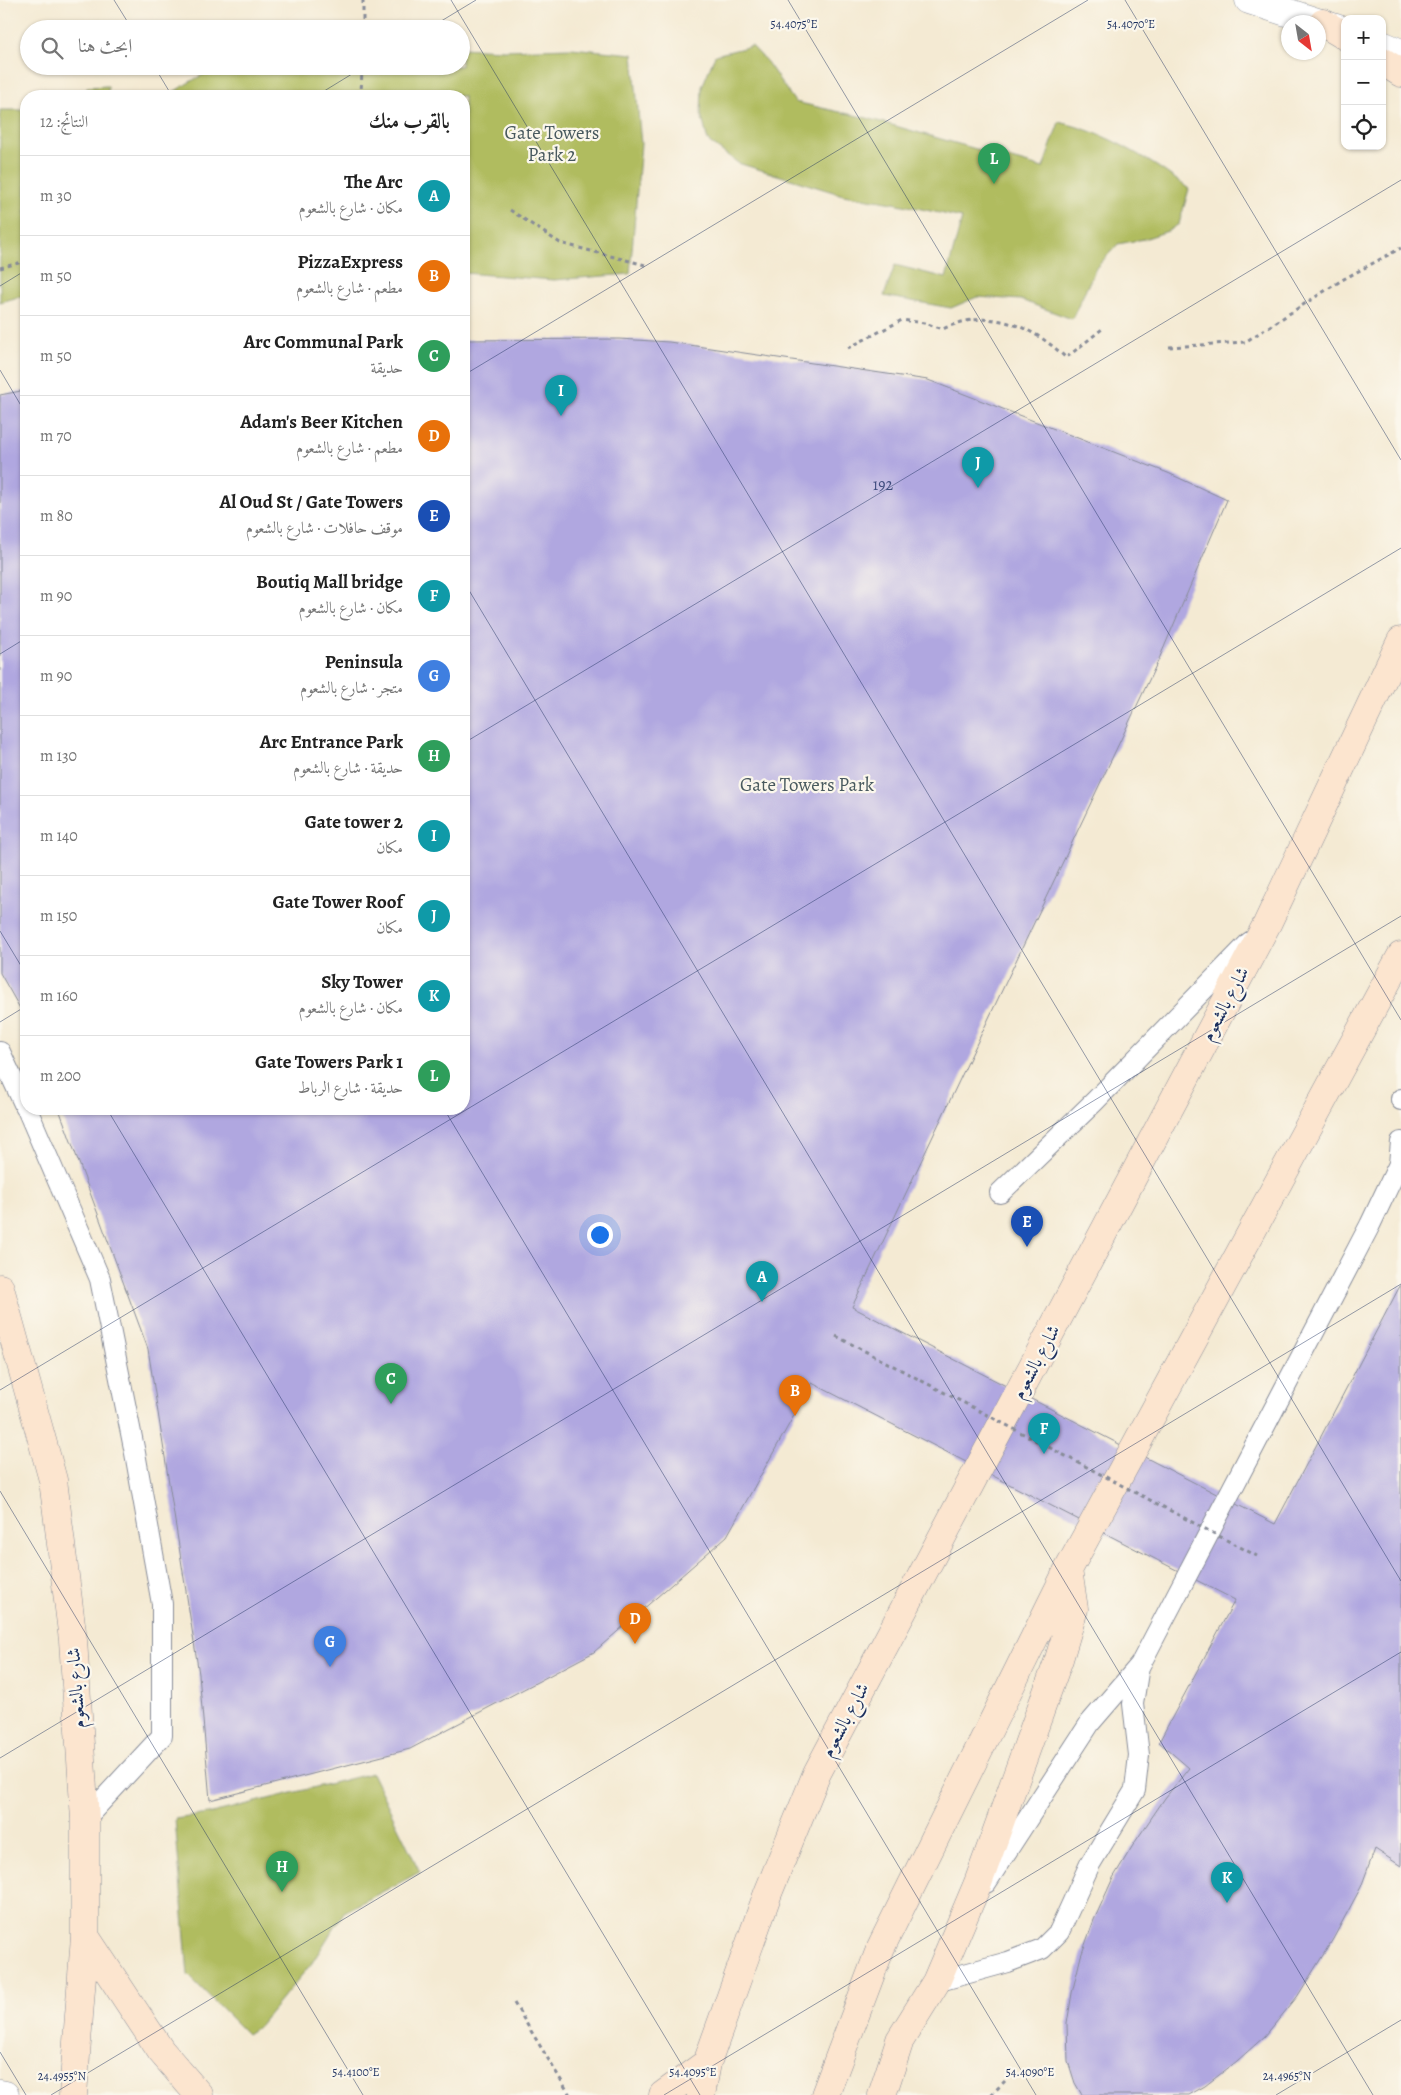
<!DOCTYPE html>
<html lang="ar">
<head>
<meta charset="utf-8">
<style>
  :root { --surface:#fff; --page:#f6f6f6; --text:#222; --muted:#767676; --line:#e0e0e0; --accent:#d93025 }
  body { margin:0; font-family:Alegreya,Amiri,serif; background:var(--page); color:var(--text); direction:rtl }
  .controls { position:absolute; right:15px; top:15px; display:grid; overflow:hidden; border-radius:10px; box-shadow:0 1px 4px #0004 }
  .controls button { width:45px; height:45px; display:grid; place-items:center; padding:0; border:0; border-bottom:1px solid var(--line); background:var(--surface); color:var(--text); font:25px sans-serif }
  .compass { position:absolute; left:1281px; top:15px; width:45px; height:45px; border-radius:50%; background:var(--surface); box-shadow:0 1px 4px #0004; rotate:149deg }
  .you { position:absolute; left:599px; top:1234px; width:18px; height:18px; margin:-12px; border:4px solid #fff; border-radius:50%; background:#1a73e8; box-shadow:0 0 0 8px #1a73e833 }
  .badge { display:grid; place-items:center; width:32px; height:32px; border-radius:50%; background:var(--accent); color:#fff; font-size:16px; font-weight:700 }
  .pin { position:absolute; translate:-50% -41px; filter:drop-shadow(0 1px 2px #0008) }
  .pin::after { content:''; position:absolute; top:26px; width:18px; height:15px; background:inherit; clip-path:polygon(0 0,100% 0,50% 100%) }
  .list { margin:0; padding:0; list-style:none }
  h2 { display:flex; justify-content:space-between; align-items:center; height:65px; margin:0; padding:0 20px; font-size:21px }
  h2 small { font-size:16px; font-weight:400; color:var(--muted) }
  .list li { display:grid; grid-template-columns:32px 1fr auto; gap:15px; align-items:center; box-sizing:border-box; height:80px; padding:0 20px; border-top:1px solid var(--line) }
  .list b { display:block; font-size:19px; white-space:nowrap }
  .list p { margin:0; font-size:16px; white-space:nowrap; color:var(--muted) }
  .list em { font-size:16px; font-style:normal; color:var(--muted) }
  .icon { flex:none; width:28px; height:28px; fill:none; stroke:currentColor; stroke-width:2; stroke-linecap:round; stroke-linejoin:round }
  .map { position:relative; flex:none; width:1401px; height:2095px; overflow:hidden; direction:ltr }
  .search { position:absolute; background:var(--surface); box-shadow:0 1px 4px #0004; left:20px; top:20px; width:450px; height:55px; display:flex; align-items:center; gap:12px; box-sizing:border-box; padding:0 18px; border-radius:28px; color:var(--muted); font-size:19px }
  .panel { position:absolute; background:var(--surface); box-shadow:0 1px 4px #0004; left:20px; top:90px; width:450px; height:1025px; border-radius:20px; direction:rtl }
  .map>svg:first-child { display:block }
</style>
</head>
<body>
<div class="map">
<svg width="1401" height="2095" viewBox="0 0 1401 2095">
  <rect width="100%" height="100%" fill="#fbf7ec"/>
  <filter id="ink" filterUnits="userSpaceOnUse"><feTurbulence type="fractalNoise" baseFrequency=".02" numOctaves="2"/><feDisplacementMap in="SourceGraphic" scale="10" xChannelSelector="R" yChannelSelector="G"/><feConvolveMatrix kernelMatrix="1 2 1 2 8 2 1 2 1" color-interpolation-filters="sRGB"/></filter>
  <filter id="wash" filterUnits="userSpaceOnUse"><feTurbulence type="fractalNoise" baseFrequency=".0096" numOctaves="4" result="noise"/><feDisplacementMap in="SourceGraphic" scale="20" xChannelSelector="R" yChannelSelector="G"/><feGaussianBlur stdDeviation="1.12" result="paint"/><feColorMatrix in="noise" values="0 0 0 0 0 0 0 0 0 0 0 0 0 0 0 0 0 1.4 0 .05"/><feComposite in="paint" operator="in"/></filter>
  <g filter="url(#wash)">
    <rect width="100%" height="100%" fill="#f4ead3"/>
    <!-- green -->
    <path fill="#b0bc5e" stroke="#66765e" d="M752,46L767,62L795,102L867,118L1043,168L1059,122C1108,133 1149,159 1189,189L1179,224L1168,231L1144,239L1118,244L1096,268L1072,319L1021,300L977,297L951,308L884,296L895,265L946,278L962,218L894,203L843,195L738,163L708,141L701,114L702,87L715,55Z
      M461,48L503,50L571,48L633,54L641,144L630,274L554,280L464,273V96H171L172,93C191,81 206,71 228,66H461Z
      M108,86V96H86L87,87Z
      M0,110H26V295L0,302Z
      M372,1773L420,1872L344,1912L312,1963L259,2026L247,2034L188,1975L175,1819L208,1814Z"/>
    <g id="blocks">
      <!-- building -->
      <path fill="#b0a7e0" d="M619,339L669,342L928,380L1168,473L1227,500L1159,659L852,1307L1275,1524L1401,1284V1866L1375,1849L1361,1887L1333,1939L1297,1997L1265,2036L1237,2061L1205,2086L1189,2095H1082L1075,2083L1068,2061L1067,2024L1072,1993L1081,1956L1094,1920L1113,1878L1135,1842L1165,1798L1189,1768L1159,1742L1235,1600L812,1383L727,1536L594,1652L410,1749L210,1800L199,1674L148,1349L59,1109H464V340Z
        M26,390V1019L0,973V395Z"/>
    </g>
  </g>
  <g filter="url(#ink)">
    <use href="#blocks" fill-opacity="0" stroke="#888c98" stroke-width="1"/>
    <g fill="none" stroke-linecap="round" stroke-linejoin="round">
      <!-- service casing -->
      <g stroke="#888c98" stroke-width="22">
        <path id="service" d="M0,1052L26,1108
          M1401,1099V1100
          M27,1109L100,1279L135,1453L162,1604V1736L85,1819
          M1000,1193L1095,1101L1250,942
          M986,1883L1090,1723L1140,1665L1370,1225L1399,1164L1401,1142
          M936,1982L1008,1962L1042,1949L1059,1932L1090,1864L1135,1790L1139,1755L1133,1704L1139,1666"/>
      </g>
      <!-- tertiary casing -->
      <g stroke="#888c98" stroke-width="29">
        <path id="tertiary" d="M1249,0L1345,31
          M1382,45L1401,53
          M0,2094L5,2095"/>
      </g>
      <!-- secondary casing -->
      <g stroke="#888c98" stroke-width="29">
        <path id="secondary" d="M1323,23L1345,36
          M1382,61L1401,73
          M0,1288L53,1480L73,1640L85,1819V1936L73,2095
          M85,1936L161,2051L199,2095
          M663,2095L707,2063
          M701,2095L707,2063L768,1893L817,1773L1267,924L1401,641
          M825,2095L881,1947L1068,1570L1401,956
          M882,2095L900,2040L936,1982L978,1883L1059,1659L1074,1609L1068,1570"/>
      </g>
      <!-- path -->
      <path stroke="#888c98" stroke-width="3" stroke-dasharray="4 4" stroke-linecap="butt" d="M363,0V29
        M361,96L362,66
        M510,210L560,243L645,265
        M0,268L26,261
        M1169,347L1245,342L1342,280L1401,248
        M848,348L902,320L924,323L943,329C988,307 1032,325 1066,358L1102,329
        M514,2003L570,2095
        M991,2095L1005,2081"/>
      <!-- service -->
      <use href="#service" stroke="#fff" stroke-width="20"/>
      <!-- tertiary -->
      <use href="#tertiary" stroke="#fff" stroke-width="28"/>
      <!-- secondary -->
      <use href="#secondary" stroke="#fce5cf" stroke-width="28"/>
      <!-- path-bridge -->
      <path stroke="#888c98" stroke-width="3" stroke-dasharray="4 4" stroke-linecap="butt" d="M836,1336L1257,1556"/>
    </g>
  </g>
  <!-- ticks -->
  <path fill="none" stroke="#1b2f5e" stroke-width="1" stroke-opacity="0.45" d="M114,0L132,29M451,0L1401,1581M788,0L1401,1020M1125,0L1401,460M428,29L476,0M154,66L172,96M316,96L365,66M0,286L26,270M0,370L26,414M464,375L1088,0M464,582L1373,2095M0,654L26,638M464,743L1401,180M0,931L26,974M0,1022L26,1006M107,1109L700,2095M444,1109L1036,2095M0,1390L1401,548M0,1491L363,2095M0,1758L1401,916M0,2052L26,2095M51,2095L1401,1284M664,2095L1401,1652M1276,2095L1401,2020"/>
  <g text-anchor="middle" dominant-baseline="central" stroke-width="4.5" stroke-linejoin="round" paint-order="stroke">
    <!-- number labels -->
    <g font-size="16" fill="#404d7e">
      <text x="883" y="485">192</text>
    </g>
    <!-- park labels -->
    <g font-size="19" fill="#48595e" stroke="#fbf7ec">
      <text x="552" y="133">Gate Towers<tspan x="552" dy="22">Park 2</tspan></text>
      <text x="807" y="785">Gate Towers Park</text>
    </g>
    <!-- street labels -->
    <g font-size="19" fill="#1b2f5e" stroke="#fbf7ec">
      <text transform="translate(1225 1004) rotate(-62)">شارع بالشعوم</text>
      <text transform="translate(1036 1362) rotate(-62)">شارع بالشعوم</text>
      <text transform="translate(76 1688) rotate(-94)">شارع بالشعوم</text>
      <text transform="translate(845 1720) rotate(-62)">شارع بالشعوم</text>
    </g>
  </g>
  <g font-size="12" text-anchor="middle" fill="#1b2f5e" stroke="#fbf7ec" stroke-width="4.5" stroke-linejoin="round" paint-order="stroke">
    <text x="794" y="28">54.4075°E</text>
    <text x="1131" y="28">54.4070°E</text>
    <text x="356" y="2076">54.4100°E</text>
    <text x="693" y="2076">54.4095°E</text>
    <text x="1030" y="2076">54.4090°E</text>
    <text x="62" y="2080">24.4955°N</text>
    <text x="1287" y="2080">24.4965°N</text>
  </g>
</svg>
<div class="controls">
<button>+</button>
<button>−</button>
<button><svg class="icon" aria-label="locate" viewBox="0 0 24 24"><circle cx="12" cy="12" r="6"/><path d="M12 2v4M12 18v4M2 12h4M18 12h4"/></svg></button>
</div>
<svg class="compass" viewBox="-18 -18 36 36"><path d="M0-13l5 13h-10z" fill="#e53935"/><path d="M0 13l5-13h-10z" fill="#767676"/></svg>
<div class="you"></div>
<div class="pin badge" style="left:762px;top:1302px;background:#0f9aa8">A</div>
<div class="pin badge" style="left:795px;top:1416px;background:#e8710a">B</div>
<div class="pin badge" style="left:391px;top:1404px;background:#2e9e5b">C</div>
<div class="pin badge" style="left:635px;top:1644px;background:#e8710a">D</div>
<div class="pin badge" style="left:1027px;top:1247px;background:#1a4fb4">E</div>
<div class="pin badge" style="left:1044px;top:1454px;background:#0f9aa8">F</div>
<div class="pin badge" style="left:330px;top:1667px;background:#3f7fe0">G</div>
<div class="pin badge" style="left:282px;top:1892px;background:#2e9e5b">H</div>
<div class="pin badge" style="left:561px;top:416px;background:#0f9aa8">I</div>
<div class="pin badge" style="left:978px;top:488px;background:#0f9aa8">J</div>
<div class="pin badge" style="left:1227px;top:1903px;background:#0f9aa8">K</div>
<div class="pin badge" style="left:994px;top:184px;background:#2e9e5b">L</div>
<div class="search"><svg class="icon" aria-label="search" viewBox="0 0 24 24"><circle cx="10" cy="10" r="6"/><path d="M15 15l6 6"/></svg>ابحث هنا</div>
<section class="panel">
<h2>بالقرب منك<small>النتائج: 12</small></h2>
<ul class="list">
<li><span class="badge" style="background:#0f9aa8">A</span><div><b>The Arc</b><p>مكان · شارع بالشعوم</p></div><em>30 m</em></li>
<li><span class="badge" style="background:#e8710a">B</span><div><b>PizzaExpress</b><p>مطعم · شارع بالشعوم</p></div><em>50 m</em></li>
<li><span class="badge" style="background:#2e9e5b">C</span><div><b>Arc Communal Park</b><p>حديقة</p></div><em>50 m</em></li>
<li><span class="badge" style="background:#e8710a">D</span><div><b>Adam's Beer Kitchen</b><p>مطعم · شارع بالشعوم</p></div><em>70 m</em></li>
<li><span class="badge" style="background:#1a4fb4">E</span><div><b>Al Oud St / Gate Towers</b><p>موقف حافلات · شارع بالشعوم</p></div><em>80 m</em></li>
<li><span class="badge" style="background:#0f9aa8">F</span><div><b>Boutiq Mall bridge</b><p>مكان · شارع بالشعوم</p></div><em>90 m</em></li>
<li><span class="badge" style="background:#3f7fe0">G</span><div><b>Peninsula</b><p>متجر · شارع بالشعوم</p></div><em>90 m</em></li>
<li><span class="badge" style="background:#2e9e5b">H</span><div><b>Arc Entrance Park</b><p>حديقة · شارع بالشعوم</p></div><em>130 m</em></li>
<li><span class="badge" style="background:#0f9aa8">I</span><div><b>Gate tower 2</b><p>مكان</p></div><em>140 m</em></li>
<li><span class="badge" style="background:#0f9aa8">J</span><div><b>Gate Tower Roof</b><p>مكان</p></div><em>150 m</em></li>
<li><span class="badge" style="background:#0f9aa8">K</span><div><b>Sky Tower</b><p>مكان · شارع بالشعوم</p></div><em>160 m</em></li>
<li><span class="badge" style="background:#2e9e5b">L</span><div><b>Gate Towers Park 1</b><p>حديقة · شارع الرباط</p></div><em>200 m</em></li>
</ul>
</section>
</div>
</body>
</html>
